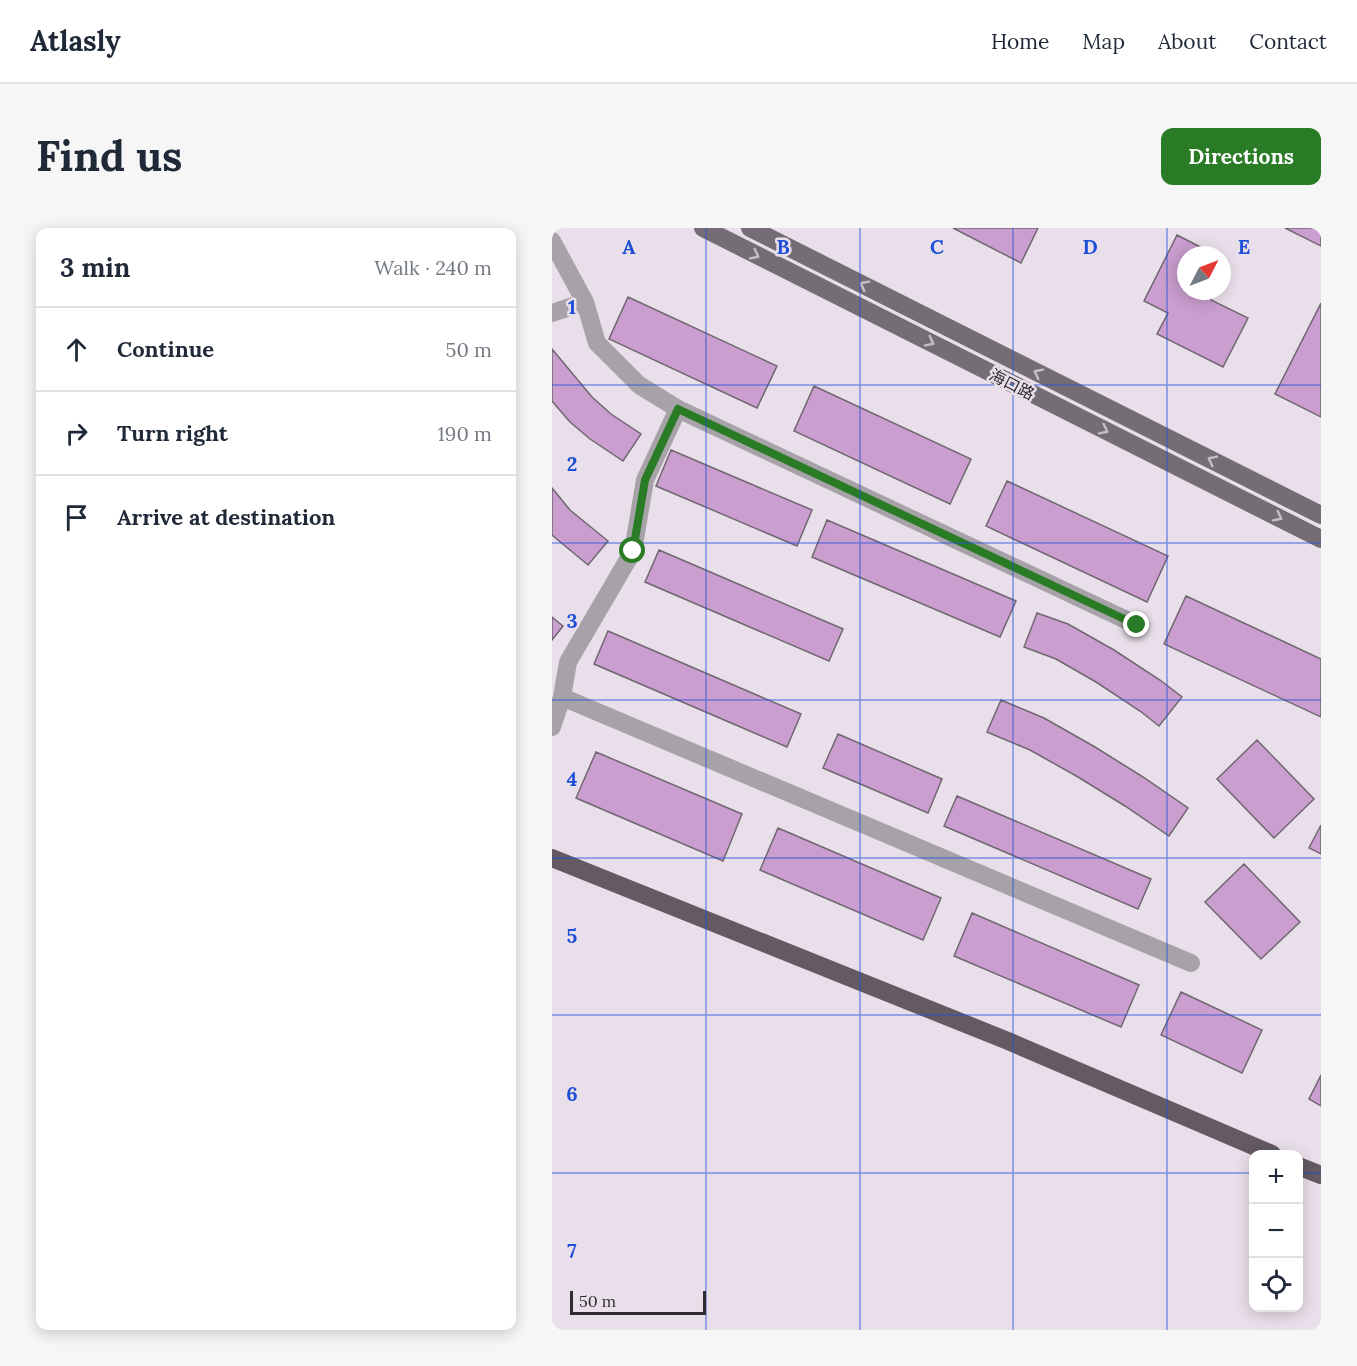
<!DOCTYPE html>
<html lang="en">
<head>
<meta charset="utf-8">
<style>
  :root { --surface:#fff; --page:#f6f6f7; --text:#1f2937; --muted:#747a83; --line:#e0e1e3; --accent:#297b25 }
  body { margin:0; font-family:Lora,"Noto Sans SC",serif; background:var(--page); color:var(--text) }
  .controls { position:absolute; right:18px; bottom:18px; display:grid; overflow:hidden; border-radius:12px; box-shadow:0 3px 15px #0003 }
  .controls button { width:54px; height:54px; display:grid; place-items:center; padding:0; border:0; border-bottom:2px solid var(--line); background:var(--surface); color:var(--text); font:30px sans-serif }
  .compass { position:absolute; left:625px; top:18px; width:54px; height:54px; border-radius:50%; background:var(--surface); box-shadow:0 3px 15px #0003; rotate:48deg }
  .scale { position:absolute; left:18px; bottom:15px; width:136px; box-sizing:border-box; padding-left:6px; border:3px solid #2f2b2f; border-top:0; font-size:16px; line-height:21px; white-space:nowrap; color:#2f2b2f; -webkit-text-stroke:4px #e9dfea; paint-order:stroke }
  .stop { position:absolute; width:18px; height:18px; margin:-14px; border:4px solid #297b25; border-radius:50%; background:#fff }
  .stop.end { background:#297b25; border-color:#fff; box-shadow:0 2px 6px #0008 }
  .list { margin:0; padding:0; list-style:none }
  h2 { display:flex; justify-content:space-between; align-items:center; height:78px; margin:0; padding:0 24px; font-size:26px }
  h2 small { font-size:20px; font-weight:400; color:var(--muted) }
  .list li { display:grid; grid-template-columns:39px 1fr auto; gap:18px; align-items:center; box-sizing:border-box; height:84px; padding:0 24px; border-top:2px solid var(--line) }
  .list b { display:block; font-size:22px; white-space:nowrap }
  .list em { font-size:20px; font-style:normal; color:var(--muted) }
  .icon { flex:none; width:33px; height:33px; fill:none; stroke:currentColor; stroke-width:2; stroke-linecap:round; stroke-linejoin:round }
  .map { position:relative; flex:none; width:769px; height:1102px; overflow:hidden; border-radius:12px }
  header { display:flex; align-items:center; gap:36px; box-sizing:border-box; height:84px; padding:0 30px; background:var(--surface); border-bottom:2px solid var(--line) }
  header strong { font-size:28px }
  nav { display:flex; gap:33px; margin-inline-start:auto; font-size:21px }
  .intro { display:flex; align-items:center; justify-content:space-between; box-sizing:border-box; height:144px; padding:0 36px }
  h1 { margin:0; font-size:42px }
  .button { padding:15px 27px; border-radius:12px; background:var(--accent); color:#fff; font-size:21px; font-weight:700 }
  main { display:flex; gap:36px; padding:0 36px }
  aside { flex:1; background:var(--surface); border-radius:12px; box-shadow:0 3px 15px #0003 }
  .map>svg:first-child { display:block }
</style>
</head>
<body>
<header>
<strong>Atlasly</strong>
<nav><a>Home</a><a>Map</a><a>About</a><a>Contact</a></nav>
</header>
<div class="intro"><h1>Find us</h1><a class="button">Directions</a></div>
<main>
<aside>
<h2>3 min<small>Walk · 240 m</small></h2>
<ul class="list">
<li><svg class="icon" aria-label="ahead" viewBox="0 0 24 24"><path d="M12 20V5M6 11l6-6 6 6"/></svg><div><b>Continue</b></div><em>50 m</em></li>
<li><svg class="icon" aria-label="right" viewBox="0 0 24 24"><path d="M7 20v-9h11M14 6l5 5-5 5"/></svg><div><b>Turn right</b></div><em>190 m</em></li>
<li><svg class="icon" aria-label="arrive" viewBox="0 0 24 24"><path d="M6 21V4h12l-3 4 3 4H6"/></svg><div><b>Arrive at destination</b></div></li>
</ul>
</aside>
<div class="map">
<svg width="769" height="1102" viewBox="0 0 769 1102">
  <rect width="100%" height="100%" fill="#e9dfea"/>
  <!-- building -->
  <path fill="#ca9ecf" stroke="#706771" stroke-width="1.5" d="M401,0H486L469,35Z
    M733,0H769V18Z
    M625,7L664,27H634V63H664L659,72L696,90L671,139L605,106L616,85L592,73Z
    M76,69L225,138L205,180L57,111Z
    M769,75V189L723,166Z
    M0,121L40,169L59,186L89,206L71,233L38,211L18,194L0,173Z
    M262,158L419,231L398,276L242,203Z
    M119,222L260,282L245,318L104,258Z
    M455,253L616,328L595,374L434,298Z
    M0,260L18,282L56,313L36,337L0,307Z
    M275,292L464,373L448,409L260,329Z
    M107,322L291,401L277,433L93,354Z
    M634,368L769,431V489L612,416Z
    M485,385L516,396L562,422L608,452L630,469L607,498L588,483L544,454L504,431L472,419Z
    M0,389L11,398L0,412Z
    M56,403L249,486L235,519L42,436Z
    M449,472L492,490L543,519L591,549L636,580L617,608L573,578L526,549L478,522L435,504Z
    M286,506L390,551L376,585L271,540Z
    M705,512L762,571L722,610L665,551Z
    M44,524L190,586L171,633L24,570Z
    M405,568L599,651L586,681L392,598Z
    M769,597V626L757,620Z
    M226,600L389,670L371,712L208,642Z
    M692,636L748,694L709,731L653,674Z
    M420,685L587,757L569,799L402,728Z
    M629,764L710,802L690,845L609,807Z
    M769,847V878L757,871Z"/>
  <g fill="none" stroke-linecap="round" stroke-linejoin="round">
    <!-- minor -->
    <path stroke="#a7a2a7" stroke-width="18" d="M0,13L33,74L45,115L87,157L126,181L585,397
      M0,85L33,74
      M10,469L639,735
      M0,499L10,469L16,434L81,323L93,252L126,181"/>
    <!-- major -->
    <path stroke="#756d76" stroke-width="18" d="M151,0L769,311
      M198,0L769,287"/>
    <!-- highway -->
    <path stroke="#635a64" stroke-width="18" d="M0,630L456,813L720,926
      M746,938L769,947"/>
  </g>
  <!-- one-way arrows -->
  <defs><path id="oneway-chevron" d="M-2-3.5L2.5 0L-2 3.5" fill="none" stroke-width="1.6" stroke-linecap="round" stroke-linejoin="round" transform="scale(1.5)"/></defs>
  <g stroke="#c6bdc7">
    <use href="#oneway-chevron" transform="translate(203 27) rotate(27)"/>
    <use href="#oneway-chevron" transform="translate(312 57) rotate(-153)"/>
    <use href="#oneway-chevron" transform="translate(378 114) rotate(27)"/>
    <use href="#oneway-chevron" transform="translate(486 145) rotate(-153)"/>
    <use href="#oneway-chevron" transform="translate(552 202) rotate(27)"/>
    <use href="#oneway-chevron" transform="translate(660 232) rotate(-153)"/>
    <use href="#oneway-chevron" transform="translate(726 289) rotate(27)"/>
  </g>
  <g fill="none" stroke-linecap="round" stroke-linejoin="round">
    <!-- route -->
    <path stroke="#297b25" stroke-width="8" d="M81,323L93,252L126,181L585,397"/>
  </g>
  <!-- grid -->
  <path fill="none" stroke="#1d4ed8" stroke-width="1.5" stroke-opacity="0.55" d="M154,0V1102M308,0V1102M461,0V1102M615,0V1102M0,157H769M0,315H769M0,472H769M0,630H769M0,787H769M0,945H702M746,945H769"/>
  <g text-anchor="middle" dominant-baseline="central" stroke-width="5" stroke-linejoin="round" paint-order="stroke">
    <!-- street labels -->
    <g font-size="16" fill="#2f2b2f" stroke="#e9dfea">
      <text transform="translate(460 156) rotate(27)">海口路</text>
    </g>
  </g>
  <g font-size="20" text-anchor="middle" font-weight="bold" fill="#1d4ed8" stroke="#e9dfea" stroke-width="5" stroke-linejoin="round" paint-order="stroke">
    <text x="77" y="26">A</text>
    <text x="231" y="26">B</text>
    <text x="385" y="26">C</text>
    <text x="538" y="26">D</text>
    <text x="692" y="26">E</text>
    <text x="20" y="86">1</text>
    <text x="20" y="243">2</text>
    <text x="20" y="400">3</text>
    <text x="20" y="558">4</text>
    <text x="20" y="715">5</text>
    <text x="20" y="873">6</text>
    <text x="20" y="1030">7</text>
  </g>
</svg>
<div class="controls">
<button>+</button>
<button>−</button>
<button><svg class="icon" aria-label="locate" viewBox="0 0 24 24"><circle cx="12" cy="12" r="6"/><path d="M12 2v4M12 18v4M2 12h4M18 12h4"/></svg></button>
</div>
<svg class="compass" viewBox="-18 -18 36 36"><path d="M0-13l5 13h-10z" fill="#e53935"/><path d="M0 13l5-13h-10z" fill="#747a83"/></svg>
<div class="scale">50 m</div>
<div class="stop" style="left:81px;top:323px"></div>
<div class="stop end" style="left:585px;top:397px"></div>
</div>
</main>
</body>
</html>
